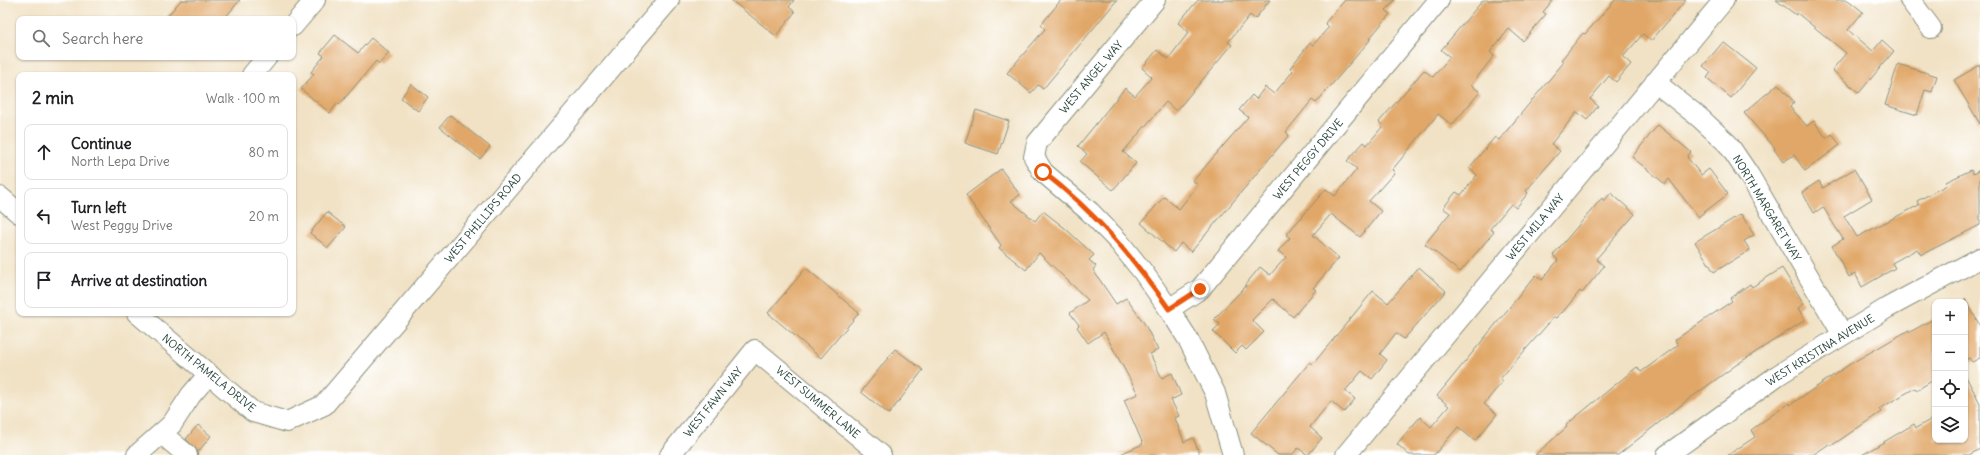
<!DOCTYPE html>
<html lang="en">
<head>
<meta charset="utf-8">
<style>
  :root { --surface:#fff; --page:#f2f2f2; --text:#202124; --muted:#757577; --line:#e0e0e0 }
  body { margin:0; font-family:Delius,sans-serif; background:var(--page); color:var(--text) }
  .controls { position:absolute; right:12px; bottom:12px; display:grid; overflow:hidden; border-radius:8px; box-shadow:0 1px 3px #0004 }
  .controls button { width:36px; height:36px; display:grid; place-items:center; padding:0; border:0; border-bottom:1px solid var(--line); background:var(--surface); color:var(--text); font:20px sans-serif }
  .stop { position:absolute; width:12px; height:12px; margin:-9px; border:3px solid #ea580c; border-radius:50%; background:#fff }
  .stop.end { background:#ea580c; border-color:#fff; box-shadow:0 1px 4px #0008 }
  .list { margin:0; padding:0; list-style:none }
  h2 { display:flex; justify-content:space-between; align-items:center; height:52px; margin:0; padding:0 16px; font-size:17px }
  h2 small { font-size:13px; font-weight:400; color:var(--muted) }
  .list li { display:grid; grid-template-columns:26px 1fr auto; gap:12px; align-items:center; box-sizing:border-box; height:56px; margin:0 8px 8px; padding:0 8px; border:1px solid var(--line); border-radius:8px }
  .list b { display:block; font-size:15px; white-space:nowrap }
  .list p { margin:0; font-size:13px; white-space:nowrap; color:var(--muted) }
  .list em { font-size:13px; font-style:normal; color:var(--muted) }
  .icon { flex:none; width:22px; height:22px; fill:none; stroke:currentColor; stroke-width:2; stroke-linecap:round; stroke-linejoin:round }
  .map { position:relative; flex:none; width:1980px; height:455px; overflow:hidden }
  .search { position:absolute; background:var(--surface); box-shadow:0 1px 3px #0004; left:16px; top:16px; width:280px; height:44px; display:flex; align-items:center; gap:10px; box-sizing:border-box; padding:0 14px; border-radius:8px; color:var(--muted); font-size:15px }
  .panel { position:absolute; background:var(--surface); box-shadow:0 1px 3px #0004; left:16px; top:72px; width:280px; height:244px; border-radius:8px }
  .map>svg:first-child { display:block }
</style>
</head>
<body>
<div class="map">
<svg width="1980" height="455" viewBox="0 0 1980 455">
  <rect width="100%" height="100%" fill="#fff"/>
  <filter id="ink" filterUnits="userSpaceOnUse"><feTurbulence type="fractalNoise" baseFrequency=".025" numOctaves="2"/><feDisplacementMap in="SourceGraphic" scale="8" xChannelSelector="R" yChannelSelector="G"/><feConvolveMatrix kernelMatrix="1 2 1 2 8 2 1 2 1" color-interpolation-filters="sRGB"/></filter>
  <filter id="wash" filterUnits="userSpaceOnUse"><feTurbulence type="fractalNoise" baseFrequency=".012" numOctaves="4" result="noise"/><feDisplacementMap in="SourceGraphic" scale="16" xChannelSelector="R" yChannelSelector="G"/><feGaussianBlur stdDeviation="0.9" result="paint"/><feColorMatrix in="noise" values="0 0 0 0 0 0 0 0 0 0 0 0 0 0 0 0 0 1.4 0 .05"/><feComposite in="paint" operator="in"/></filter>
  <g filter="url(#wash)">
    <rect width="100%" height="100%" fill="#f1e2c5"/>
    <g id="blocks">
      <!-- building -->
      <path fill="#e1a768" d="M181,0H240L224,19H165Z
        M731,0H794L789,7L795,12L776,36Z
        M1061,0H1117L1043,89L1038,85L1031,93L1007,73L1045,29L1041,25Z
        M1198,0H1270L1255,19L1250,15L1228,42L1232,45L1176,111L1166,102L1123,152L1136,163L1113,190L1080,162L1087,154L1078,146L1125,88L1135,96L1152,77L1142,68L1157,50L1168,59L1189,32L1178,23Z
        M1345,0H1395L1386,10L1390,14L1369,39L1370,40L1316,103L1312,100L1286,132L1289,135L1191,252L1181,243L1174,252L1141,223L1164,197L1179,209L1198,185L1193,181L1248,117L1239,110L1252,95L1256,99L1265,87L1274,94L1293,71L1290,68L1310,43L1313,45L1329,27L1325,23Z
        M1483,0H1553L1543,12L1546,14L1523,41L1509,29L1490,52L1494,56L1471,85L1480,92L1452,125L1438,114L1392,170L1395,172L1369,201L1381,211L1360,237L1331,214L1313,235L1339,258L1313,288L1316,290L1293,317L1273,299L1252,320L1264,332L1246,350L1242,346L1235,353L1213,331L1220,324L1214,319L1246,286L1245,285L1260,267L1270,275L1286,257L1278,251L1290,238L1286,235L1326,189L1335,196L1357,169L1347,161L1364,142L1367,145L1383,126L1379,122L1424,70L1433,77L1450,57L1441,50Z
        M1615,0H1686L1651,41L1643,34L1623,57L1631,64L1616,82L1609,76L1590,99L1598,106L1587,120L1577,112L1551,144L1560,151L1526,191L1528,193L1516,208L1511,204L1490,229L1494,232L1460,272L1425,244L1450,213L1443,208L1456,192L1461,195L1477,175L1469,168L1495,137L1499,140L1564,62L1561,60L1583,33L1585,34Z
        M1776,0H1848L1863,12L1848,30L1873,51L1882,40L1894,51L1859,93L1832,70L1846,53L1797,13L1796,15Z
        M335,35L358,53L371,38L389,53L379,64L376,61L339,105L338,103L330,113L301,89L314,74L311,72L324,56L320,53Z
        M1723,42L1756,68L1731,98L1707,78L1711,72L1703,66Z
        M1898,64L1937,76L1932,92L1925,90L1917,115L1885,105Z
        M1980,65V124L1954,80Z
        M411,84L428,97L418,111L401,98Z
        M1778,84L1794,102L1790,107L1807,126L1814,121L1826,138L1832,134L1840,145L1805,171L1794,155L1783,162L1774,149L1775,148L1744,113Z
        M976,110L1009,121L998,154L965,143Z
        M450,115L490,147L480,159L440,127Z
        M1658,125L1691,152L1687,157L1701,175L1709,169L1728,194L1698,217L1669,179L1665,184L1632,157Z
        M1001,169L1020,195L1011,201L1035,221L1043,211L1066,229L1094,255L1089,260L1096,266L1093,270L1116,304L1126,298L1144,323L1158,350L1150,354L1162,378L1172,373L1181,395L1171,400L1179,416L1175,418L1184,442L1193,438L1200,455H1118L1143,444L1124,400L1138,394L1104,332L1088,343L1077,327L1079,325L1070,313L1088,300L1039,253L1026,270L999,248L1001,245L966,195Z
        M1854,169L1872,199L1844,216L1857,237L1919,205L1917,201L1947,185L1946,182L1971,170L1973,174L1980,170V225L1921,255L1917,249L1892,263L1895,268L1862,287L1855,273L1849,277L1832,246L1843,239L1823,207L1814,213L1802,192L1819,181L1823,188Z
        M1611,193L1635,214L1596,259L1604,266L1582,293L1580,291L1562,313L1561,312L1556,318L1554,317L1500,379L1503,381L1484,404L1497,414L1475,441L1458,427L1434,455H1409L1397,444L1420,417L1431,427L1449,406L1437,396L1536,275L1542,280L1558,260L1553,255L1602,198L1604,201Z
        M327,212L346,227L328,248L310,233Z
        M1741,214L1754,235L1744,241L1750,250L1714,272L1695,242Z
        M1419,267L1446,291L1404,339L1396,333L1380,354L1387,360L1372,379L1362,371L1345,391L1355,399L1344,412L1331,401L1310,427L1322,438L1308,455L1298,448L1292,455H1278L1251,433L1310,362L1313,364L1373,291L1388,303Z
        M806,268L859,313L821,358L768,313Z
        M1782,268L1804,304L1798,308L1805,320L1736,365L1685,402L1618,455H1535L1567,427L1566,425L1637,367L1641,372L1678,345L1675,340L1732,301L1730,298L1750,284L1752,287Z
        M1965,298L1980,326V358L1972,362L1969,358L1965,360Z
        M1935,318V379L1917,390L1915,388L1879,409L1881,412L1831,446L1829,444L1813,455H1728L1755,437L1751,430L1789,403L1790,405L1850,364L1909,330L1910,332Z
        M895,349L923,370L889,414L861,392Z
        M1965,375L1980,403V449L1969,455H1862L1914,424L1916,428L1935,417V440H1965Z
        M198,425L211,436L198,452L186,439Z"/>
    </g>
  </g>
  <g filter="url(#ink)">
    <use href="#blocks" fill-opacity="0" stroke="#88907c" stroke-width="1"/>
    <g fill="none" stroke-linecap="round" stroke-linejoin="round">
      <!-- minor casing -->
      <g stroke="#88907c" stroke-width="22">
        <path id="minor" d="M1155,0L1037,143L1034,157L1043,172L1090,212L1119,242L1143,272L1169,309L1188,339L1215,393L1233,455
          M1910,0L1931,28
          M293,26L315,0
          M252,75L267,57
          M1655,82L1700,118L1728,144L1749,175L1843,335
          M0,197L19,213
          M1169,309L1200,289L1439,0
          M137,313L253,412L287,422L324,405L669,0
          M162,434L187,455
          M137,455L172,424L191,395L209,374
          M670,455L755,350L881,455
          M1346,455L1724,0
          M1667,455L1778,375L1887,308L1980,258"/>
      </g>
      <!-- minor -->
      <use href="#minor" stroke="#fff" stroke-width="20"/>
    </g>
  </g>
  <g fill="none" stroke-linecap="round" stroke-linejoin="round" filter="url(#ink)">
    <!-- route -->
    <path stroke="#ea580c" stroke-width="5" d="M1043,172C1094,211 1133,257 1169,309L1200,289"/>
  </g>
  <g text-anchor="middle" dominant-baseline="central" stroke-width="3" stroke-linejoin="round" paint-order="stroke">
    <!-- street labels -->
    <g font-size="11" fill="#1f3d34" stroke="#fff">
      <text transform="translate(1091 77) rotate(-50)">WEST ANGEL WAY</text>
      <text transform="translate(1308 159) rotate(-50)">WEST PEGGY DRIVE</text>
      <text transform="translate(1767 208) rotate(59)">NORTH MARGARET WAY</text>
      <text transform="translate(483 218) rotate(-50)">WEST PHILLIPS ROAD</text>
      <text transform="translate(1535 227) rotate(-50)">WEST MILA WAY</text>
      <text transform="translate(1820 350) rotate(-32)">WEST KRISTINA AVENUE</text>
      <text transform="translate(209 373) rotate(39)">NORTH PAMELA DRIVE</text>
      <text transform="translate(713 402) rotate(-51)">WEST FAWN WAY</text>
      <text transform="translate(818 402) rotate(40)">WEST SUMMER LANE</text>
    </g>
  </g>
</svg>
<div class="controls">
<button>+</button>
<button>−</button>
<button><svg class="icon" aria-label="locate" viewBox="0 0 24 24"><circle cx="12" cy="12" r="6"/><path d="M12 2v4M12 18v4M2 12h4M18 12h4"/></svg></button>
<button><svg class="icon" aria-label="layers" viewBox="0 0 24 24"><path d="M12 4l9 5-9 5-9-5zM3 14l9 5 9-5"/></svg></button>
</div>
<div class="stop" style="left:1043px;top:172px"></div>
<div class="stop end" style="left:1200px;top:289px"></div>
<div class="search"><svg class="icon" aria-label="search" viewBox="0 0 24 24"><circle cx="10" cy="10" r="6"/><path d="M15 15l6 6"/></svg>Search here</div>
<section class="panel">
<h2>2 min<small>Walk · 100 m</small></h2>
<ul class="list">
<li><svg class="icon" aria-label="ahead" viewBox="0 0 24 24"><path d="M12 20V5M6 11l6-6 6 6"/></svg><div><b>Continue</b><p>North Lepa Drive</p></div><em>80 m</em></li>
<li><svg class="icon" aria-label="left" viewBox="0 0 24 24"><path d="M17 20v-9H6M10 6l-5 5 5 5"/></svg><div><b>Turn left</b><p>West Peggy Drive</p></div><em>20 m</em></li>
<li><svg class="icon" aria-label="arrive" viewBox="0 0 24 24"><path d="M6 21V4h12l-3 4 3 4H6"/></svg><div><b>Arrive at destination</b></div></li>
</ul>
</section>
</div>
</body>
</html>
